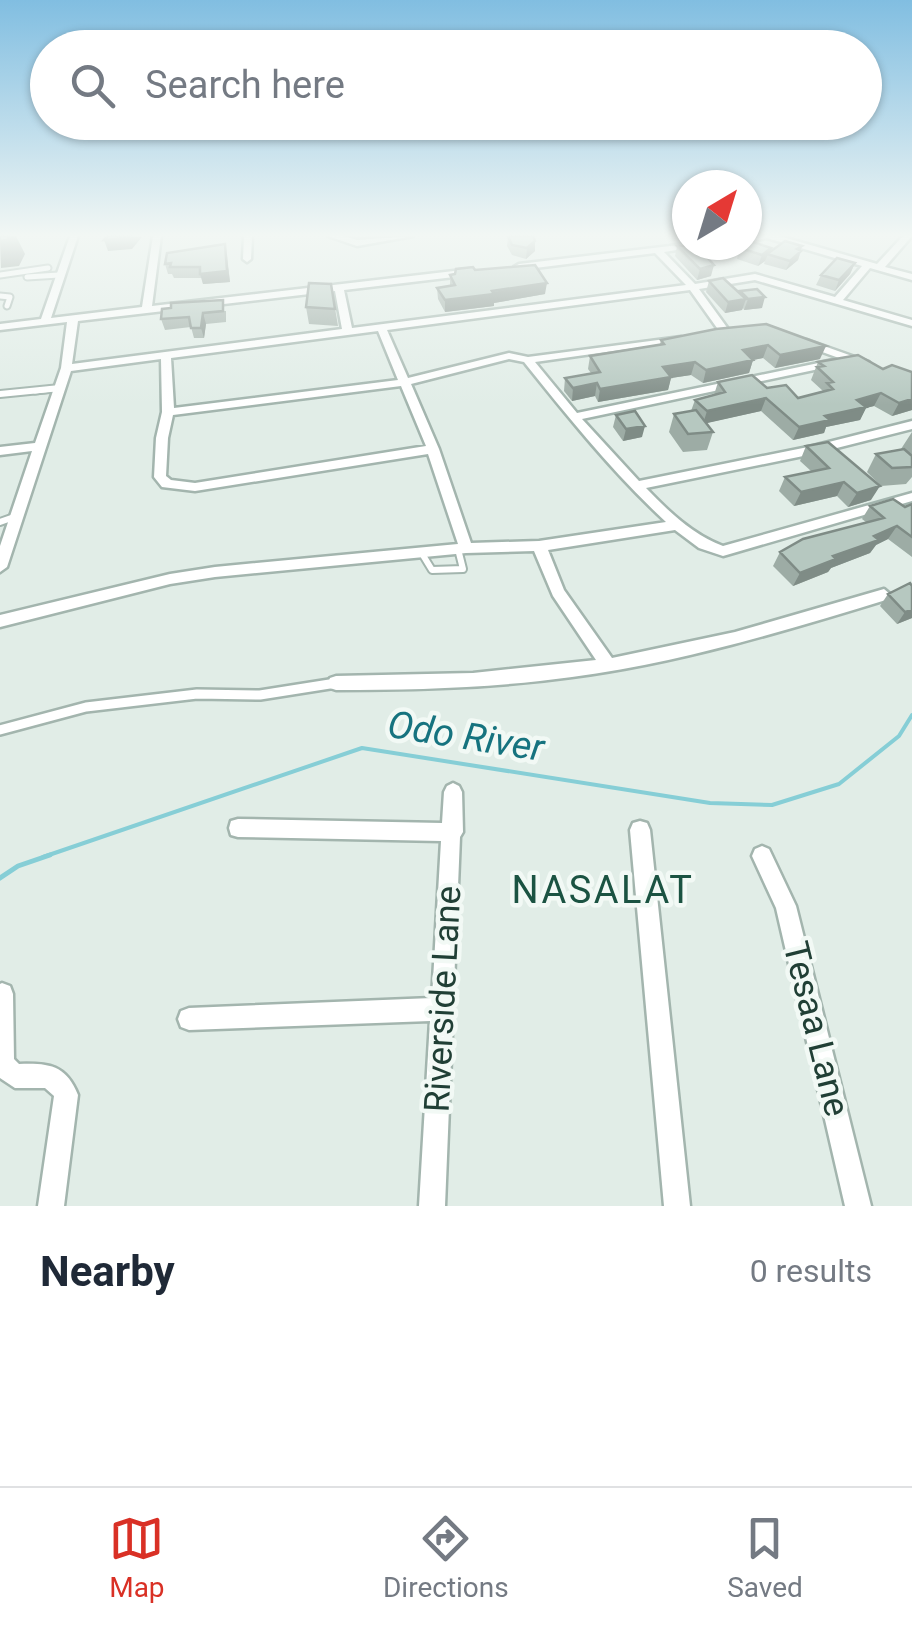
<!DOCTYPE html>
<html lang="en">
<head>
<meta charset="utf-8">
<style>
  :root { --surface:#fff; --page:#f2f2f3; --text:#1f2937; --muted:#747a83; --line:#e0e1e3; --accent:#d93025 }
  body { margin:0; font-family:Roboto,sans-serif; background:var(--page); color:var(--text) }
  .compass { position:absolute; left:672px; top:170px; width:90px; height:90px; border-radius:50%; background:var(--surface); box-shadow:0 2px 8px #0004; rotate:38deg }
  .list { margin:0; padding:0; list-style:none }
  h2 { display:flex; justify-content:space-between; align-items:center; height:130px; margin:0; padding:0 40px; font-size:42px }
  h2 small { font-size:32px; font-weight:400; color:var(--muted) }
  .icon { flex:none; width:55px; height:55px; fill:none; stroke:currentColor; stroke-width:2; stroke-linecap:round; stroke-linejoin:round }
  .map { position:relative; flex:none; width:912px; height:1206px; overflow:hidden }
  .search { position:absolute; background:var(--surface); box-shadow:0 2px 8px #0004; left:30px; right:30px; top:30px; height:110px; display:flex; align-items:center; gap:25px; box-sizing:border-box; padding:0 35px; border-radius:55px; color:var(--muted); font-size:38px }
  .sheet { height:280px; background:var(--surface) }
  nav { display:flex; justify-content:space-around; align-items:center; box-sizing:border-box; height:140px; border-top:2px solid var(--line); background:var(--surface); font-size:28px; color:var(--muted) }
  nav a { display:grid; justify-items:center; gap:5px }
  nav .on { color:var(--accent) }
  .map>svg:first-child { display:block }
</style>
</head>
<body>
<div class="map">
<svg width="912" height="1206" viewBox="0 0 912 1206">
  <rect width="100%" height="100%" fill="#e1ede7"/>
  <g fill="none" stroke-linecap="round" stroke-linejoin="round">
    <!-- stream-far1 -->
    <path stroke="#86ced6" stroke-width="4" d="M43,857L362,748L710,803L772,805L839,784L899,736L912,715"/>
    <!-- stream -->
    <path stroke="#86ced6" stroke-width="5" d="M0,878L18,866L50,855"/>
    <!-- service-far2 casing -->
    <g stroke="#a3b5ae" stroke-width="9">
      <path id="service-far2" d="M0,275L48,268
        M27,277L59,275
        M0,296L10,297L7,306
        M35,391L60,388"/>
    </g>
    <!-- service-far1 casing -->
    <g stroke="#a3b5ae" stroke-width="10">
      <path id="service-far1" d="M0,394L60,388
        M0,522L17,516
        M421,552L432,570L463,569L458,549"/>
    </g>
    <!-- service casing -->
    <g stroke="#a3b5ae" stroke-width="14">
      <path id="service" d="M0,730L86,707L197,694L260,695L336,683"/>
    </g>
    <!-- minor casing -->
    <g stroke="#a3b5ae" stroke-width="5">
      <path id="minor" d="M70,236H78L51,318L142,307L153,236H161L152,306L471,269L476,272L471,275L344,290L352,328L686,285L655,253L519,270L514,267L519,264L687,244L708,245L664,252L695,284L755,274L835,297L862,266L767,238L747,242V236H779L877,264L903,236H912L885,267L912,274V280L870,268L843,300L912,320V326L755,280L699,289L731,333L726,336L722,335L690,290L387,330L408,378L509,353L528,357L681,337V341L677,342L535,362L577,413L833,360L838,363L833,366L582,419L639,481L813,446L912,421V429L813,454L646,488C668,511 693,535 723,546L912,493V501L723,556L699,548L675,530L548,550L564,590L612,658L735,632L884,589L891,595L889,599C785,631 679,663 572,677C493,688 415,690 336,690L330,688L328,683L330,678L336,676L473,673L596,660L553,596L534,551L466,553L215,577L170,584L0,627V615L170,574L215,567L458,544L428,454L195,491L162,487L154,477L156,438L162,412L161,359L71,371L7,567L0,572V546L32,451L0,455V447L35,443L61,368L67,322L0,330V324L41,319ZM335,291L342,329L72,364L78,321ZM378,331L398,380L174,408L171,358ZM509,359L524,362C569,418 613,473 666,522L539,541L471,543L439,449L411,384ZM401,386L426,446L195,483L171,480L166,476L168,438L173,415Z
        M244,236H252L251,259L247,262L243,259Z
        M328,236H343L357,240L413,236L357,246Z
        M807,340L869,362L870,364L861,366L803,345L802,343Z
        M453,783L459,786L462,792L463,832L460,837L445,1206H419L430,1021L189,1030L181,1027L178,1019L181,1011L189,1008L432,998L441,841L238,837L231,835L229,828L231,821L238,819L442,823L444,792L447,786Z
        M640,821L647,823L650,830L690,1206H664L630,830L633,823Z
        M762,846L769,849L796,906L871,1206H845L776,908L752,856L755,849Z
        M2,983L10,986L13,994L14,1059L19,1064C49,1063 66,1065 78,1095L64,1206H38L54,1096L45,1088H15L0,1078V984Z"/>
    </g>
    <!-- service-far2 -->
    <use href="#service-far2" stroke="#fff" stroke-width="5"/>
    <!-- service-far1 -->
    <use href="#service-far1" stroke="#fff" stroke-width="6"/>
    <!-- service -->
    <use href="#service" stroke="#fff" stroke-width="9"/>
    <!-- minor -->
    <use href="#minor" fill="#fff" fill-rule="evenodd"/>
  </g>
  <!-- wall -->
  <path fill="#9daca5" d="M508,236L535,241V251L526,259L512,255L507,246Z
    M677,246L711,276L697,280L675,256Z
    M740,248L770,252L801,251L798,260L786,270L764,264L765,261L758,266L737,259Z
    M227,255L230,282L203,284L202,278H174L172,274H168L165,264Z
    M855,263L850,274L835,291L816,285L821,275Z
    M475,270L545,294L494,303V306L445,312L438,299L437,288L450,286V275Z
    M709,281L739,293L740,291L762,308L744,310L743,308L742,310L725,313L706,292Z
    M331,284L338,326L309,324L306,307Z
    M171,308L226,311V322L206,324L204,338H194L191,327L165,330L161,319Z
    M716,329L820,359L775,368L763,358L753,360L749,373L703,383L691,375L671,378L668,390L598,402L595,396L572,401L564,391L565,378L591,373L588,369L590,356L660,344L661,340Z
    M818,362L912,372V410L892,416L874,406L866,408L860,420L826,427L824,433L793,440L761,411L706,423L713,432L707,450L683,452L669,432L674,414L691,411L695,400L714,395L718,382L767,388L798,398L823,391L811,380Z
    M616,415L642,437L623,441L613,427Z
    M912,432V477L906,484L881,486L867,472L876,454L901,449Z
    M806,446L871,500L848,507L837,496L794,506L779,491L785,477L811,471L800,461Z
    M912,504V557L888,539L876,545L870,553L831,568L828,572L793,586L773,566L780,552L866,522L862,519L870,506L905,507Z
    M888,594L912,618L897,624L880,606Z"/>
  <!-- shaded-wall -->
  <path fill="#7f8c86" d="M9,236H16L25,254L19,266L1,268L0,241Z
    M130,236L142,237L132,249L108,251L104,240Z
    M535,241V251L526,259L527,248Z
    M225,244L230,282L203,284L200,274Z
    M802,246L798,260L786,270L790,261Z
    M771,248L765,261L758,266L762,255Z
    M855,263L850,274L835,291L839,280Z
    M714,265L711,276L697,280L700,269Z
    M547,283L545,294L494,303V306L445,312V300Z
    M765,297L762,308L744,310L748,299Z
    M746,299L742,310L725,313L728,302Z
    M203,313L206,324L204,338L201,328Z
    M768,345L763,358L753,360L749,373L703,383L706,370L743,350Z
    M826,346L820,359L775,368L780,355Z
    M695,362L691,375L671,378L668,390L598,402L600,389L663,367Z
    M597,383L595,396L572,401L573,388Z
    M881,393L874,406L866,408L860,420L826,427L824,433L793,440L799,427L857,400Z
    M766,398L761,411L703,424L707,411Z
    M912,399V410L892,416L899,403Z
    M645,426L642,437L623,441L626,429Z
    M844,482L837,496L794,506L801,492Z
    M880,486L871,500L848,507L857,493Z
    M897,526L888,539L876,545L870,553L831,568L828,572L793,586L800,573Z
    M912,610V618L897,624L905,612Z"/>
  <!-- building -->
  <path fill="#b6c8c0" stroke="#7f8c86" stroke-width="2.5" d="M0,236H9L7,240L0,241Z
    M108,236H130L128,238L104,240Z
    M508,236H533L535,241L527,248L512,245Z
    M750,241L771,248L762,255L740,248L747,245Z
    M785,241L802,246L797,249L801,251L790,261L767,254Z
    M225,244L227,271L200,274V267H170L171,263L165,264L167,253Z
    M696,245L714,265L700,269L677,246Z
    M837,258L855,263L839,280L821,275Z
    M535,265L547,283L492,291L494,294L445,300L437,288L455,285L450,275L455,274L456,269L473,267L475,270Z
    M723,278L746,299L728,302L709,281Z
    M309,283L331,284L335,309L306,307Z
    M757,289L765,297L748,299L740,291Z
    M223,300V311L203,313L201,328H191L189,317L161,319L162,309L171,308V303Z
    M766,324L826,346L780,355L768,345L743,350L753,360L706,370L695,362L663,367L671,377L600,389L597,383L573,388L565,378L600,372L590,356L664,344L661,340L716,329Z
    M858,355L883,369L892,365L912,372V399L899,403L881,393L857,400L866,407L825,416L830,420L799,427L766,398L707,411L695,400L725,392L718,382L752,375L767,388L786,385L798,398L833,389L827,383L833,382L817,367L824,366L818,362Z
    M696,410L713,432L688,434L674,414Z
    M635,411L645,426L626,429L616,415Z
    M828,442L880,486L857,493L844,482L801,492L785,477L829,468L806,446Z
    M904,449L912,456V467L892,468L876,454Z
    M893,499L905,507L912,504V537L897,526L874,536L879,540L833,556L836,559L800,573L780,552L803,539L884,518L870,506Z
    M910,583L912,586V610L905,612L888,594Z"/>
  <!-- sky -->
  <linearGradient id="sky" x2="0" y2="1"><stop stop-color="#81bee1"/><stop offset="0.58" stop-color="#f2f7f4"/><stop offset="1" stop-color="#f2f7f4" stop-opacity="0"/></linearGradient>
  <rect width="912" height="405" fill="url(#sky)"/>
  <g text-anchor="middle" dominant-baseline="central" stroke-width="9" stroke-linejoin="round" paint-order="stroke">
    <!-- near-street labels -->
    <g font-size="35" fill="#203f35" stroke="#f2f9f5">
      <text transform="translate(443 999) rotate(-87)">Riverside Lane</text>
      <text transform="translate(816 1029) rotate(76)">Tesaa Lane</text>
    </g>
    <!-- near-water labels -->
    <g font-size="38" font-style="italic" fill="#16737f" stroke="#f2f9f5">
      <text transform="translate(466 736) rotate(9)">Odo River</text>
    </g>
    <!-- near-neighbourhood labels -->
    <g font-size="38" letter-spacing="2.5" fill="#1b5342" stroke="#f2f9f5">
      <text x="603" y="890">NASALAT</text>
    </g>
  </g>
</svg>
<svg class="compass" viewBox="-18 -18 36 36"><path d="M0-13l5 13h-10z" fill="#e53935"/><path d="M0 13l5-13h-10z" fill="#747a83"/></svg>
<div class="search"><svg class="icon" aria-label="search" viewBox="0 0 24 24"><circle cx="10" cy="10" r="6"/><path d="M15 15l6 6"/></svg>Search here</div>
</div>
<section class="sheet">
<h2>Nearby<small>0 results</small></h2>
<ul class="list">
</ul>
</section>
<nav>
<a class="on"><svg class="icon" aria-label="map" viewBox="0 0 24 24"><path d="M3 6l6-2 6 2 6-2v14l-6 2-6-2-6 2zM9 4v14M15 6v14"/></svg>Map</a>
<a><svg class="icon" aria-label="directions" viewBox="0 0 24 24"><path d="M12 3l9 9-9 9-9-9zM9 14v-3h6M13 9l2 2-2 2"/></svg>Directions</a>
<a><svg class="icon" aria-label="saved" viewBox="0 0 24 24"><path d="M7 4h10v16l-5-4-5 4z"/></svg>Saved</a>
</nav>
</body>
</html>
